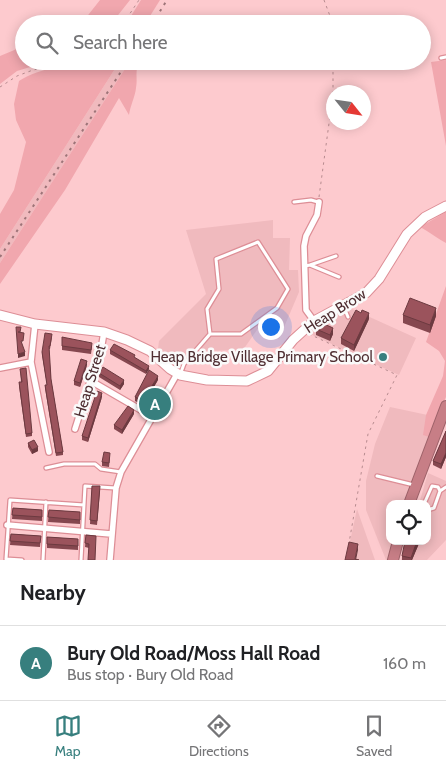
<!DOCTYPE html>
<html lang="en">
<head>
<meta charset="utf-8">
<style>
  :root { --surface:#fff; --page:#f2f2f2; --text:#202124; --muted:#757577; --line:#e0e0e0; --accent:#377f7e }
  body { margin:0; font-family:Cabin,sans-serif; background:var(--page); color:var(--text) }
  .controls { position:absolute; right:15px; bottom:15px; display:grid; overflow:hidden; border-radius:10px; box-shadow:0 2px 12px #0003 }
  .controls button { width:45px; height:45px; display:grid; place-items:center; padding:0; border:0; border-bottom:1px solid var(--line); background:var(--surface); color:var(--text); font:25px sans-serif }
  .compass { position:absolute; left:326px; top:85px; width:45px; height:45px; border-radius:50%; background:var(--surface); box-shadow:0 2px 12px #0003; rotate:120deg }
  .you { position:absolute; left:270px; top:326px; width:18px; height:18px; margin:-12px; border:4px solid #fff; border-radius:50%; background:#1a73e8; box-shadow:0 0 0 8px #1a73e833 }
  .badge { display:grid; place-items:center; width:32px; height:32px; border-radius:50%; background:var(--accent); color:#fff; font-size:16px; font-weight:700 }
  .pin { position:absolute; translate:-50% -50%; border:2px solid #fff; box-shadow:0 1px 5px #0006 }
  .list { margin:0; padding:0; list-style:none }
  h2 { display:flex; justify-content:space-between; align-items:center; height:65px; margin:0; padding:0 20px; font-size:21px }
  h2 small { font-size:16px; font-weight:400; color:var(--muted) }
  .list li { display:grid; grid-template-columns:32px 1fr auto; gap:15px; align-items:center; box-sizing:border-box; height:75px; padding:0 20px; border-top:1px solid var(--line) }
  .list b { display:block; font-size:19px; white-space:nowrap }
  .list p { margin:0; font-size:16px; white-space:nowrap; color:var(--muted) }
  .list em { font-size:16px; font-style:normal; color:var(--muted) }
  .icon { flex:none; width:28px; height:28px; fill:none; stroke:currentColor; stroke-width:2; stroke-linecap:round; stroke-linejoin:round }
  .map { position:relative; flex:none; width:446px; height:560px; overflow:hidden }
  .search { position:absolute; background:var(--surface); box-shadow:0 2px 12px #0003; left:15px; right:15px; top:15px; height:55px; display:flex; align-items:center; gap:12px; box-sizing:border-box; padding:0 18px; border-radius:28px; color:var(--muted); font-size:19px }
  .sheet { height:140px; background:var(--surface) }
  nav { display:flex; justify-content:space-around; align-items:center; box-sizing:border-box; height:70px; border-top:1px solid var(--line); background:var(--surface); font-size:14px; color:var(--muted) }
  nav a { display:grid; justify-items:center; gap:2px }
  nav .on { color:var(--accent) }
  .map>svg:first-child { display:block }
</style>
</head>
<body>
<div class="map">
<svg width="446" height="560" viewBox="0 0 446 560">
  <rect width="100%" height="100%" fill="#fdcace"/>
  <!-- built -->
  <path fill="#f0babe" d="M120,61H130L0,263V249Z
    M273,220V238H290L289,270H298L299,292L279,339L259,327L243,350L202,351L182,363L158,349L159,341L206,294L186,230Z
    M352,309L416,338L399,375L308,333L326,320Z
    M390,407L437,417L404,504H390V541H393L388,560H386L366,510V481L375,444Z
    M428,473L446,481V540L427,560H401L407,541H427V504H419Z
    M357,509L375,560H346Z"/>
  <!-- green -->
  <path fill="#f1a7ae" d="M100,0H130L111,24H74L85,19Z
    M141,0H160L145,24H126Z
    M24,46V61H50L17,71L0,84V56Z
    M446,60V146L431,62Z
    M96,61H120L0,249V214L14,190L26,142L16,120L14,104L19,81C41,67 70,65 96,61Z
    M130,61H140C134,71 138,77 136,88C135,97 130,106 129,115L119,98L65,190L0,284V263Z
    M446,212V243C436,238 430,232 420,227Z
    M446,286V397L429,437L423,435L426,415L443,376L445,361L439,351L426,342Z"/>
  <g fill="none" stroke-linecap="round" stroke-linejoin="round">
    <!-- lane casing -->
    <g stroke="#dd8e96" stroke-width="5.5">
      <path id="lane" d="M441,58L446,57
        M294,202L311,200L318,202
        M310,265L336,256
        M305,266L310,265L339,277
        M343,305L348,317
        M180,375L184,364L210,334H241L277,308L288,289L258,242L216,259L219,289L207,309L210,334
        M46,468L64,464H95L101,469L121,472
        M377,476L414,485
        M424,504L432,486L438,487L440,491
        M427,510L434,508L440,491L446,487
        M22,560L6,559L10,500L84,505
        M43,560L46,502
        M81,560L85,486L115,488"/>
    </g>
    <!-- street casing -->
    <g stroke="#dd8e96" stroke-width="8">
      <path id="street" d="M314,321L306,310L304,246L306,236L317,215L319,202
        M35,324L31,362L49,452
        M0,368L31,362
        M91,381L153,417
        M75,429L102,344L104,332
        M7,525L111,534
        M110,560L116,488L121,472L177,374"/>
    </g>
    <!-- secondary casing -->
    <g stroke="#dd8e96" stroke-width="11">
      <path id="secondary" d="M0,315L35,324L104,332L127,340L150,351L170,369L180,375L207,380L247,381L268,371L293,340L314,321L366,293L379,279L407,234L425,217L446,206"/>
    </g>
    <!-- highway casing -->
    <g stroke="#9d6269" stroke-width="12">
      <path id="highway" d="M409,504L446,406
        M393,560L398,541"/>
    </g>
    <!-- path -->
    <path stroke="#b78b8f" stroke-width="1" stroke-dasharray="2.5 4" stroke-linecap="butt" d="M324,0L333,24
      M123,24L139,0
      M0,87L17,76L33,70L76,61
      M319,197L333,94V61
      M309,334L397,375L368,434L349,543"/>
    <!-- lane -->
    <use href="#lane" stroke="#fff" stroke-width="3"/>
    <!-- street -->
    <use href="#street" stroke="#fff" stroke-width="5.5"/>
    <!-- secondary -->
    <use href="#secondary" stroke="#fff" stroke-width="9"/>
    <!-- highway -->
    <use href="#highway" stroke="#c77e86" stroke-width="10"/>
    <!-- rail -->
    <path stroke="#9d7478" stroke-width="2" stroke-dasharray="2.5 5" stroke-linecap="butt" d="M152,24L167,0
      M0,257L128,61"/>
  </g>
  <!-- wall -->
  <path fill="#85474f" d="M403,315L436,316L430,333L403,323Z
    M369,319L354,351L341,344V338Z
    M316,329L333,334L330,341L316,335Z
    M52,337L50,349H49L51,379L63,452V455L56,456L45,388V385H47L42,355V352Z
    M62,337L92,347L91,354L62,350Z
    M110,350L135,358L149,369L146,374L110,354Z
    M87,365L80,387L74,385V381Z
    M20,369L32,433V436L26,437L19,386V382H21Z
    M99,373L124,384L120,390L99,377Z
    M158,380L143,405L135,401V397Z
    M102,397L88,442L82,440V436Z
    M134,414L122,434L114,429V425Z
    M446,431V457L441,469L433,465V461Z
    M28,443L38,451L32,454L28,447Z
    M110,457L109,467L102,466V462Z
    M92,486L100,491L97,525L90,524Z
    M13,508L42,510V521L12,519Z
    M49,510L80,512V524L48,522Z
    M11,534L41,536L40,547L10,545Z
    M86,535L96,536L89,548L85,547Z
    M47,537L78,539V550L47,548Z
    M420,541L412,560H402V556Z"/>
  <!-- shaded-wall -->
  <path fill="#6c3a40" d="M436,308V316L430,333V325Z
    M369,313V319L354,351V345Z
    M333,328V334L330,341V335Z
    M25,352V356L18,358V354Z
    M87,361V365L80,387V383Z
    M149,366V369L146,374V371Z
    M158,376V380L143,405V401Z
    M124,380V384L120,390V386Z
    M102,393V397L88,442V438Z
    M134,410V414L122,434V430Z
    M38,447V451L32,454V450Z
    M446,453V457L441,469V464Z
    M417,541H420L412,560H411Z
    M358,544V550L356,560H355Z"/>
  <!-- building -->
  <path fill="#9b535c" stroke="#6c3a40" d="M410,298L436,308L430,325L403,315Z
    M356,310L361,313L362,310L369,313L354,345L341,338Z
    M320,322L333,328L330,335L316,329Z
    M16,327H21L20,332H18L24,333L23,341H21L25,352L18,354Z
    M45,333L52,334L50,346H49L51,379L63,452L56,453L45,385H47L42,352Z
    M62,337L92,343L91,350L62,346Z
    M114,344L135,355L134,357L149,366L146,371L110,350Z
    M81,359L87,361L80,383L74,381Z
    M103,367L124,380L120,386L99,373Z
    M26,368L32,433L26,434L19,382H22L20,369Z
    M149,370L158,376L143,401L135,397Z
    M97,391L102,393L88,438L82,436Z
    M128,406L134,410L122,430L114,425Z
    M446,431V453L441,464L433,461Z
    M34,440L38,447L32,450L28,443Z
    M104,452L110,453L109,463L102,462Z
    M92,486H100L97,521L90,520Z
    M13,508L42,510V517L12,515Z
    M49,510L80,512V520L48,517Z
    M11,534L41,536L40,543L10,541Z
    M86,535L96,536L95,560H88L89,544L85,543Z
    M47,537L78,539V546L47,544Z
    M405,541H417L411,558L402,556Z
    M349,542L358,544L355,559L359,560H345Z"/>
  <!-- markers -->
  <circle fill="#377f7e" stroke="#fafafa" stroke-width="2" cx="383" cy="357" r="5"/>
  <g text-anchor="middle" dominant-baseline="central" stroke-width="5" stroke-linejoin="round" paint-order="stroke">
    <!-- street labels -->
    <g font-size="15" fill="#4f2e32" stroke="#fafafa">
      <text transform="translate(335 311) rotate(-32)">Heap Brow</text>
      <text transform="translate(90 381) rotate(-73)">Heap Street</text>
    </g>
    <!-- poi labels -->
    <g font-size="15" fill="#4f2e32" stroke="#fafafa" text-anchor="end">
      <text x="373" y="357">Heap Bridge Village Primary School</text>
    </g>
  </g>
</svg>
<div class="controls">
<button><svg class="icon" aria-label="locate" viewBox="0 0 24 24"><circle cx="12" cy="12" r="6"/><path d="M12 2v4M12 18v4M2 12h4M18 12h4"/></svg></button>
</div>
<svg class="compass" viewBox="-18 -18 36 36"><path d="M0-13l5 13h-10z" fill="#e53935"/><path d="M0 13l5-13h-10z" fill="#757577"/></svg>
<div class="you"></div>
<div class="pin badge" style="left:155px;top:404px">A</div>
<div class="search"><svg class="icon" aria-label="search" viewBox="0 0 24 24"><circle cx="10" cy="10" r="6"/><path d="M15 15l6 6"/></svg>Search here</div>
</div>
<section class="sheet">
<h2>Nearby<small></small></h2>
<ul class="list">
<li><span class="badge">A</span><div><b>Bury Old Road/Moss Hall Road</b><p>Bus stop · Bury Old Road</p></div><em>160 m</em></li>
</ul>
</section>
<nav>
<a class="on"><svg class="icon" aria-label="map" viewBox="0 0 24 24"><path d="M3 6l6-2 6 2 6-2v14l-6 2-6-2-6 2zM9 4v14M15 6v14"/></svg>Map</a>
<a><svg class="icon" aria-label="directions" viewBox="0 0 24 24"><path d="M12 3l9 9-9 9-9-9zM9 14v-3h6M13 9l2 2-2 2"/></svg>Directions</a>
<a><svg class="icon" aria-label="saved" viewBox="0 0 24 24"><path d="M7 4h10v16l-5-4-5 4z"/></svg>Saved</a>
</nav>
</body>
</html>
